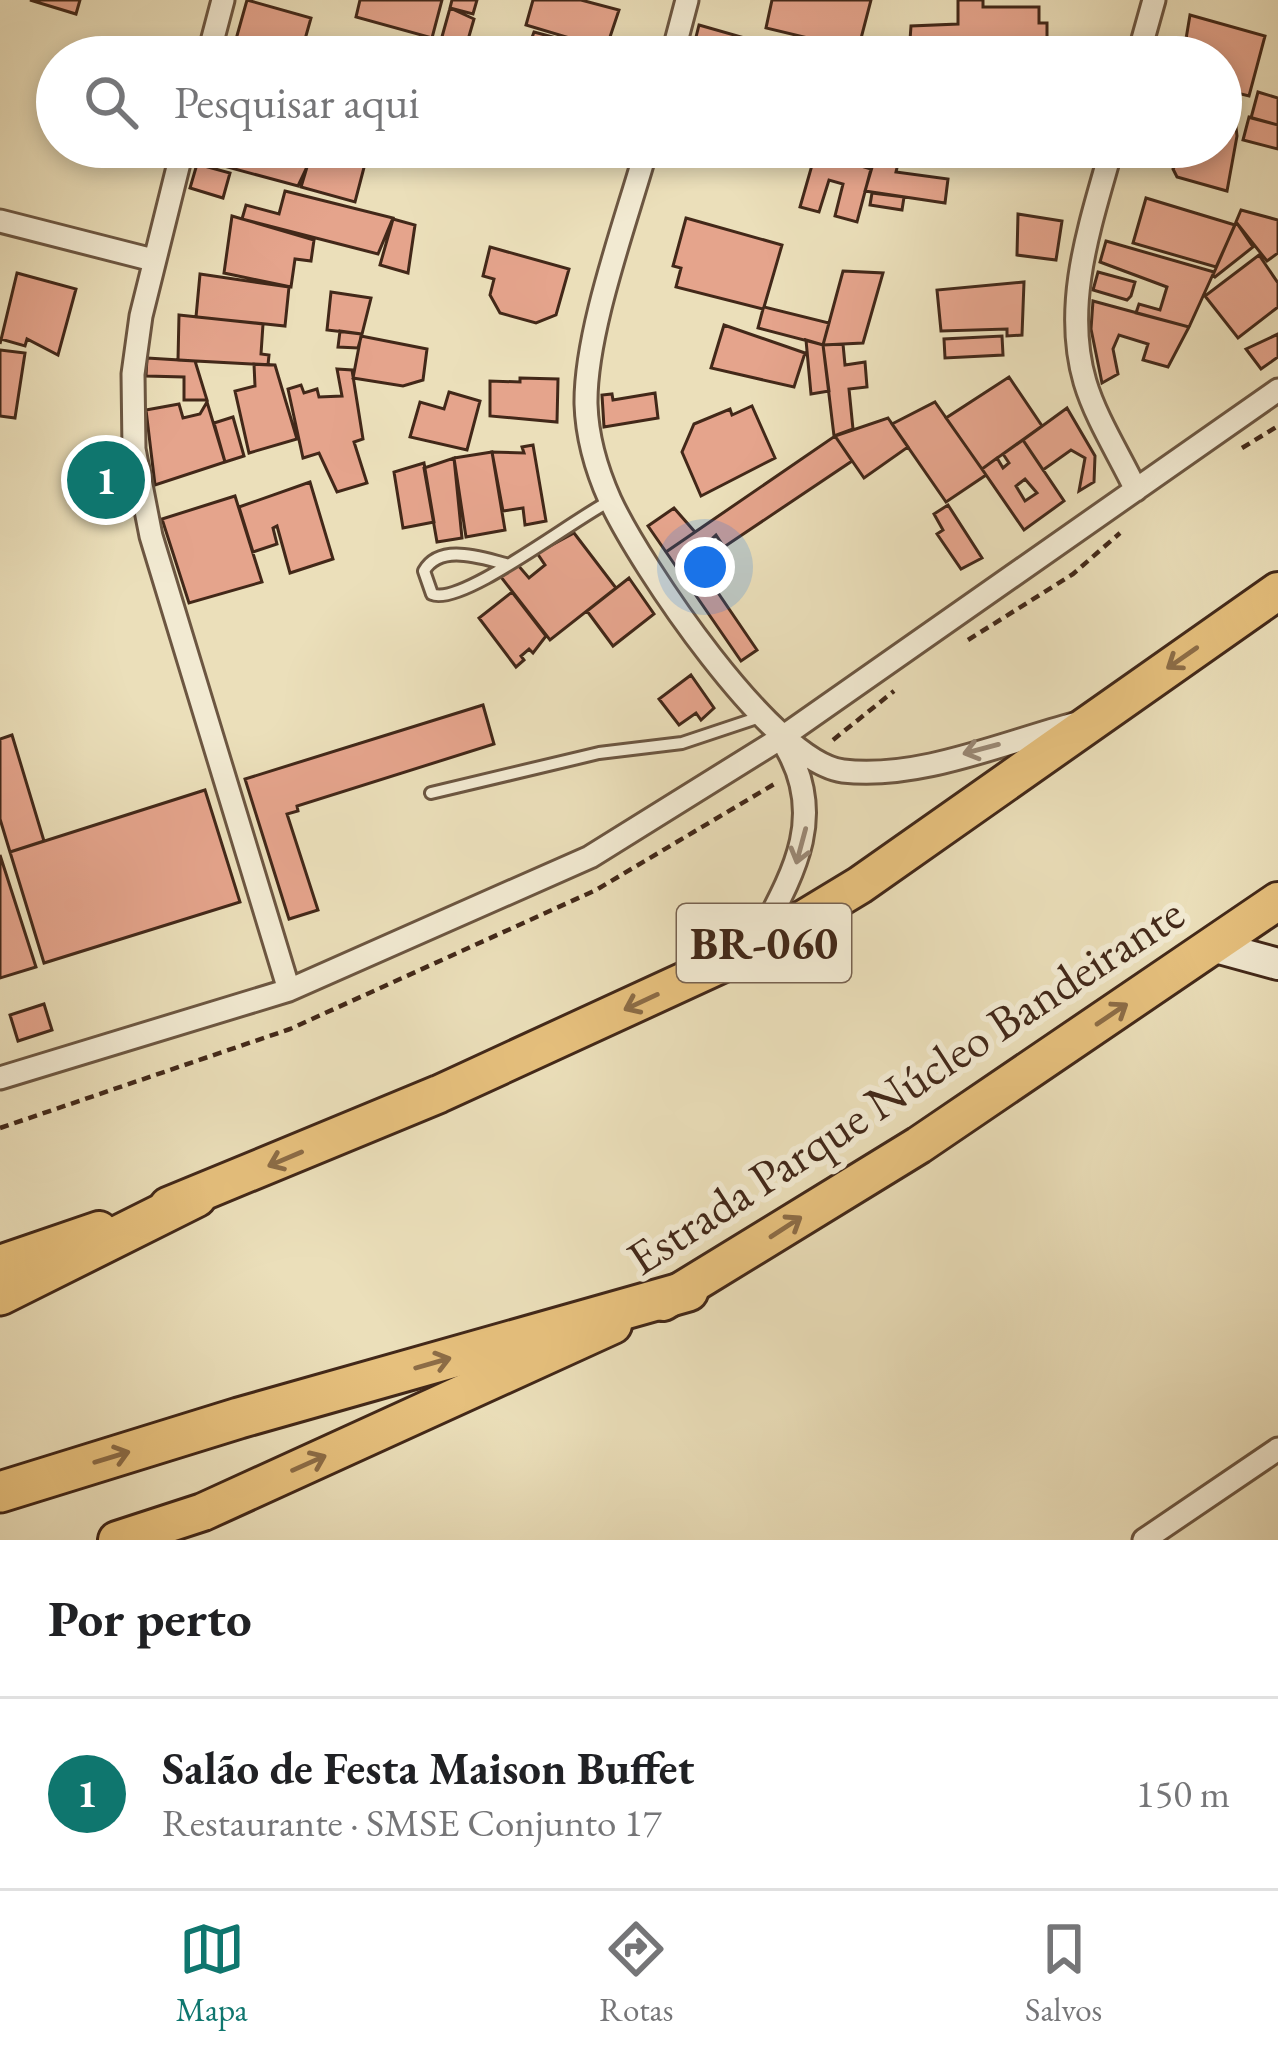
<!DOCTYPE html>
<html lang="pt">
<head>
<meta charset="utf-8">
<style>
  :root { --surface:#fff; --page:#f6f6f6; --text:#202124; --muted:#757577; --line:#e0e0e0; --accent:#0f766e }
  body { margin:0; font-family:"EB Garamond",serif; background:var(--page); color:var(--text) }
  .you { position:absolute; left:705px; top:567px; width:42px; height:42px; margin:-30px; border:9px solid #fff; border-radius:50%; background:#1a73e8; box-shadow:0 0 0 18px #1a73e833 }
  .badge { display:grid; place-items:center; width:78px; height:78px; border-radius:50%; background:var(--accent); color:#fff; font-size:39px; font-weight:700 }
  .pin { position:absolute; translate:-50% -50%; border:6px solid #fff; box-shadow:0 3px 12px #0006 }
  .list { margin:0; padding:0; list-style:none }
  h2 { display:flex; justify-content:space-between; align-items:center; height:156px; margin:0; padding:0 48px; font-size:51px }
  h2 small { font-size:39px; font-weight:400; color:var(--muted) }
  .list li { display:grid; grid-template-columns:78px 1fr auto; gap:36px; align-items:center; box-sizing:border-box; height:192px; padding:0 48px; border-top:3px solid var(--line) }
  .list b { display:block; font-size:45px; white-space:nowrap }
  .list p { margin:0; font-size:39px; white-space:nowrap; color:var(--muted) }
  .list em { font-size:39px; font-style:normal; color:var(--muted) }
  .icon { flex:none; width:66px; height:66px; fill:none; stroke:currentColor; stroke-width:2; stroke-linecap:round; stroke-linejoin:round }
  .map { position:relative; flex:none; width:1278px; height:1540px; overflow:hidden }
  .search { position:absolute; background:var(--surface); box-shadow:0 6px 18px #0003; left:36px; right:36px; top:36px; height:132px; display:flex; align-items:center; gap:30px; box-sizing:border-box; padding:0 42px; border-radius:66px; color:var(--muted); font-size:45px }
  .sheet { height:348px; background:var(--surface) }
  nav { display:flex; justify-content:space-around; align-items:center; box-sizing:border-box; height:168px; border-top:3px solid var(--line); background:var(--surface); font-size:33px; color:var(--muted) }
  nav a { display:grid; justify-items:center; gap:6px }
  nav .on { color:var(--accent) }
  .map>svg:first-child { display:block }
</style>
</head>
<body>
<div class="map">
<svg width="1278" height="1540" viewBox="0 0 1278 1540">
  <rect width="100%" height="100%" fill="#ebdfba"/>
  <filter id="stains"><feTurbulence type="fractalNoise" baseFrequency=".00167" numOctaves="4"/><feColorMatrix values="0 0 0 0 .2 0 0 0 0 .09 0 0 0 0 .02 0 0 0 .5 -.17"/></filter>
  <radialGradient id="worn" r=".72"><stop offset=".6" stop-color="#630" stop-opacity="0"/><stop offset="1" stop-color="#630" stop-opacity=".3"/></radialGradient>
  <!-- building -->
  <path fill="#e5a48c" stroke="#422819" stroke-width="3" fill-rule="evenodd" d="M30,0H80L76,14Z
    M247,0L311,18L300,57H231Z
    M360,0H442L432,38L356,17Z
    M452,0H477L473,14L450,8Z
    M533,0H581L619,10L606,49L526,25Z
    M772,0H871L858,50L766,28Z
    M958,0H983V7H1039V23H1047V57L909,54L911,26L958,24Z
    M450,8L474,19L463,57L438,51Z
    M1190,15L1265,36L1249,96L1221,89V57H1183Z
    M699,25L794,52L792,57H725L716,52L714,57H691Z
    M534,32L601,50L599,57H525Z
    M1258,92L1278,98V125L1251,118Z
    M1221,114L1235,118L1237,136L1227,191L1177,177L1173,169L1186,147H1221Z
    M1249,117L1278,125V149L1243,140Z
    M225,147H333L367,156L355,202L301,187L307,167L298,186L220,165Z
    M815,147H878L871,169Z
    M878,147H902L896,172L948,179L945,203L865,191Z
    M825,155L871,169L857,222L835,216L843,184L829,180L819,212L800,207L814,158L824,161Z
    M197,164L230,173L223,198L190,188Z
    M285,191L393,218L378,254L242,219L246,205L279,214Z
    M872,193L904,197L902,210L870,205Z
    M1146,198L1235,225L1216,267L1133,243Z
    M1241,210L1278,220V253L1267,261L1236,222Z
    M1018,214L1062,221L1056,260L1017,255Z
    M232,216L314,240L311,261L295,259L291,287L224,273Z
    M686,218L782,245L764,307L829,323L823,345L758,328L763,309L676,287L681,268L673,266Z
    M393,219L415,225L408,273L380,265Z
    M1236,222L1253,247L1215,277L1213,275Z
    M1106,241L1214,272L1189,327L1136,313L1139,304L1160,310L1167,287L1100,262Z
    M490,247L569,269L556,315L536,323L500,313L490,295L494,279L483,276Z
    M1259,255L1278,283V307L1238,338L1205,296Z
    M843,271L883,273L863,343L823,345Z
    M1098,272L1135,282L1131,296L1127,300L1093,290Z
    M17,273L76,289L58,355L27,339L25,346L1,339L0,344Z
    M200,274L289,287L285,326L196,317Z
    M1024,282L1022,335L1007,336V329L941,331L937,290Z
    M331,292L371,298L362,334L327,330Z
    M1093,301L1189,327L1168,367L1143,360L1148,344L1119,335L1113,349L1118,374L1102,383L1091,329Z
    M179,315L263,324L261,354L269,355L268,365L178,360Z
    M724,325L805,353L794,387L711,368Z
    M340,331L362,334L358,348L338,347Z
    M1278,334V357L1261,369L1246,349Z
    M361,336L427,349L423,380L403,386L353,378Z
    M1002,336L1003,355L945,358L944,339Z
    M806,340L823,345L829,391L811,394Z
    M843,344L845,365L865,362L867,387L849,389L853,429L834,436L823,345Z
    M0,350L25,353L15,418L0,416Z
    M147,358L195,361L207,400H184V377L146,376Z
    M254,364L275,365L297,439L249,453L235,391L255,386Z
    M337,369L352,370L363,439L354,442L367,483L337,492L319,453L303,458L288,389L301,385L304,393L317,389L319,397L342,396Z
    M1009,377L1042,426L982,469L946,418Z
    M520,378L558,379L557,422L490,416V381L520,382Z
    M449,392L480,401L467,450L410,437L420,402L444,409Z
    M655,393L658,418L604,427L602,395L612,394L613,400Z
    M207,402L225,462L155,485L146,410L179,404L183,418L200,414Z
    M935,402L986,475L946,502L892,424Z
    M752,406L775,458L701,496L682,452L694,424L730,409L732,415Z
    M1067,408L1095,456L1094,482L1079,491L1085,458L1071,450L1043,470L1023,440Z
    M233,417L244,456L225,462L214,423Z
    M888,418L908,447L864,478L835,436Z
    M835,436L852,461L724,547L716,535L693,556L757,650L741,661L666,552Z
    M1023,440L1064,501L1024,530L982,469L997,458L1003,468L1009,463L1003,454ZM1025,479L1037,493L1025,501L1016,486Z
    M533,445L546,521L525,525L523,508L503,511L492,452L524,453L522,447Z
    M492,452L505,530L466,537L454,458Z
    M454,458L462,538L437,542L424,468Z
    M424,463L434,522L403,528L394,472Z
    M310,482L333,559L290,573L277,526L273,528L277,544L253,552L239,507Z
    M235,496L262,582L189,603L162,519Z
    M948,505L982,558L961,569L937,534L943,530L934,514Z
    M674,508L695,532L666,552L648,526Z
    M574,533L616,588L550,640L501,577L517,564L529,578L545,565L537,553Z
    M629,578L654,614L613,646L587,611Z
    M512,592L546,636L533,653L529,649L521,656L524,660L516,667L479,618Z
    M691,675L714,708L701,720L696,713L679,725L659,699Z
    M483,705L494,744L297,806L298,811L287,814L318,910L289,919L245,779Z
    M12,735L44,841L10,852L0,819V739Z
    M205,790L240,902L44,963L10,852Z
    M0,855L36,967L0,978Z
    M44,1004L52,1030L18,1041L10,1015Z"/>
  <g fill="none" stroke-linecap="round" stroke-linejoin="round">
    <!-- service casing -->
    <g stroke="#6c5641" stroke-width="16">
      <path id="service" d="M506,564C481,558 440,543 424,571L432,594C461,607 575,518 610,501
        M431,793L599,753L682,743L760,717"/>
    </g>
    <!-- minor casing -->
    <g stroke="#6c5641" stroke-width="27">
      <path id="minor" d="M208,57L223,0
        M672,57L687,0
        M1138,57L1154,0
        M183,147L141,316L133,374L134,449L151,536L289,990
        M647,147C627,219 585,331 586,404C587,436 597,471 610,500C640,565 772,762 843,771C917,780 1003,743 1074,724
        M1112,147C1091,223 1062,303 1085,382C1096,419 1120,456 1136,490
        M0,221L153,260
        M757,942C791,877 827,820 787,749
        M0,1078L289,990L590,857L781,738L1278,390
        M1144,1540L1278,1449"/>
    </g>
    <!-- secondary casing -->
    <g stroke="#422819" stroke-width="36">
      <path id="secondary" d="M1212,946L1278,964"/>
    </g>
    <!-- trunk casing -->
    <g stroke="#422819" stroke-width="42">
      <path id="trunk" d="M168,1206L439,1094L754,949L860,885L1278,591
        M0,1264L99,1230
        M663,1302L919,1145L1278,901
        M117,1540L203,1512L613,1325"/>
    </g>
    <!-- motorway casing -->
    <g stroke="#422819" stroke-width="45">
      <path id="motorway" d="M0,1295L196,1197
        M0,1492L239,1418L688,1291"/>
    </g>
    <!-- path -->
    <path stroke="#422819" stroke-width="4.5" stroke-dasharray="9 6" stroke-linecap="butt" d="M1242,448L1278,426
      M968,640L1073,574L1120,533
      M833,740L894,691
      M0,1128L290,1029L596,890L776,783"/>
    <!-- service -->
    <use href="#service" stroke="#f2ead2" stroke-width="10"/>
    <!-- minor -->
    <use href="#minor" stroke="#f2ead2" stroke-width="21"/>
    <!-- secondary -->
    <use href="#secondary" stroke="#f2ead2" stroke-width="30"/>
    <!-- trunk -->
    <use href="#trunk" stroke="#e6c07d" stroke-width="36"/>
    <!-- motorway -->
    <use href="#motorway" stroke="#e6c07d" stroke-width="39"/>
  </g>
  <!-- one-way arrows -->
  <defs><path id="oneway-shaft" d="M-6 0H5M1.5-3L5.5 0L1.5 3" fill="none" stroke-width="1.6" stroke-linecap="round" stroke-linejoin="round" transform="scale(3)"/></defs>
  <g stroke="#8c6c46">
    <use href="#oneway-shaft" transform="translate(1182 658) rotate(145)"/>
    <use href="#oneway-shaft" transform="translate(641 1002) rotate(155)"/>
    <use href="#oneway-shaft" transform="translate(1112 1014) rotate(-34)"/>
    <use href="#oneway-shaft" transform="translate(285 1159) rotate(157)"/>
    <use href="#oneway-shaft" transform="translate(786 1227) rotate(-33)"/>
    <use href="#oneway-shaft" transform="translate(433 1363) rotate(-16)"/>
    <use href="#oneway-shaft" transform="translate(112 1457) rotate(-17)"/>
    <use href="#oneway-shaft" transform="translate(309 1463) rotate(-24)"/>
  </g>
  <g stroke="#9a8976">
    <use href="#oneway-shaft" transform="translate(981 749) rotate(165)"/>
    <use href="#oneway-shaft" transform="translate(801 846) rotate(105)"/>
  </g>
  <g text-anchor="middle" dominant-baseline="central" stroke-width="12" stroke-linejoin="round" paint-order="stroke">
    <!-- shield labels -->
    <rect fill="#f2ead2" stroke="#776250" stroke-width="3" x="677" y="904" width="174" height="78" rx="9"/>
    <g font-size="45" font-weight="bold" fill="#422819">
      <text x="764" y="943">BR-060</text>
    </g>
    <!-- street labels -->
    <g font-size="48" fill="#422819" stroke="#f2ead2">
      <text transform="translate(905 1085) rotate(-33)">Estrada Parque Núcleo Bandeirante</text>
    </g>
  </g>
  <rect width="100%" height="100%" filter="url(#stains)"/>
  <rect width="100%" height="100%" fill="url(#worn)"/>
</svg>
<div class="you"></div>
<div class="pin badge" style="left:106px;top:480px">1</div>
<div class="search"><svg class="icon" aria-label="search" viewBox="0 0 24 24"><circle cx="10" cy="10" r="6"/><path d="M15 15l6 6"/></svg>Pesquisar aqui</div>
</div>
<section class="sheet">
<h2>Por perto<small></small></h2>
<ul class="list">
<li><span class="badge">1</span><div><b>Salão de Festa Maison Buffet</b><p>Restaurante · SMSE Conjunto 17</p></div><em>150 m</em></li>
</ul>
</section>
<nav>
<a class="on"><svg class="icon" aria-label="map" viewBox="0 0 24 24"><path d="M3 6l6-2 6 2 6-2v14l-6 2-6-2-6 2zM9 4v14M15 6v14"/></svg>Mapa</a>
<a><svg class="icon" aria-label="directions" viewBox="0 0 24 24"><path d="M12 3l9 9-9 9-9-9zM9 14v-3h6M13 9l2 2-2 2"/></svg>Rotas</a>
<a><svg class="icon" aria-label="saved" viewBox="0 0 24 24"><path d="M7 4h10v16l-5-4-5 4z"/></svg>Salvos</a>
</nav>
</body>
</html>
